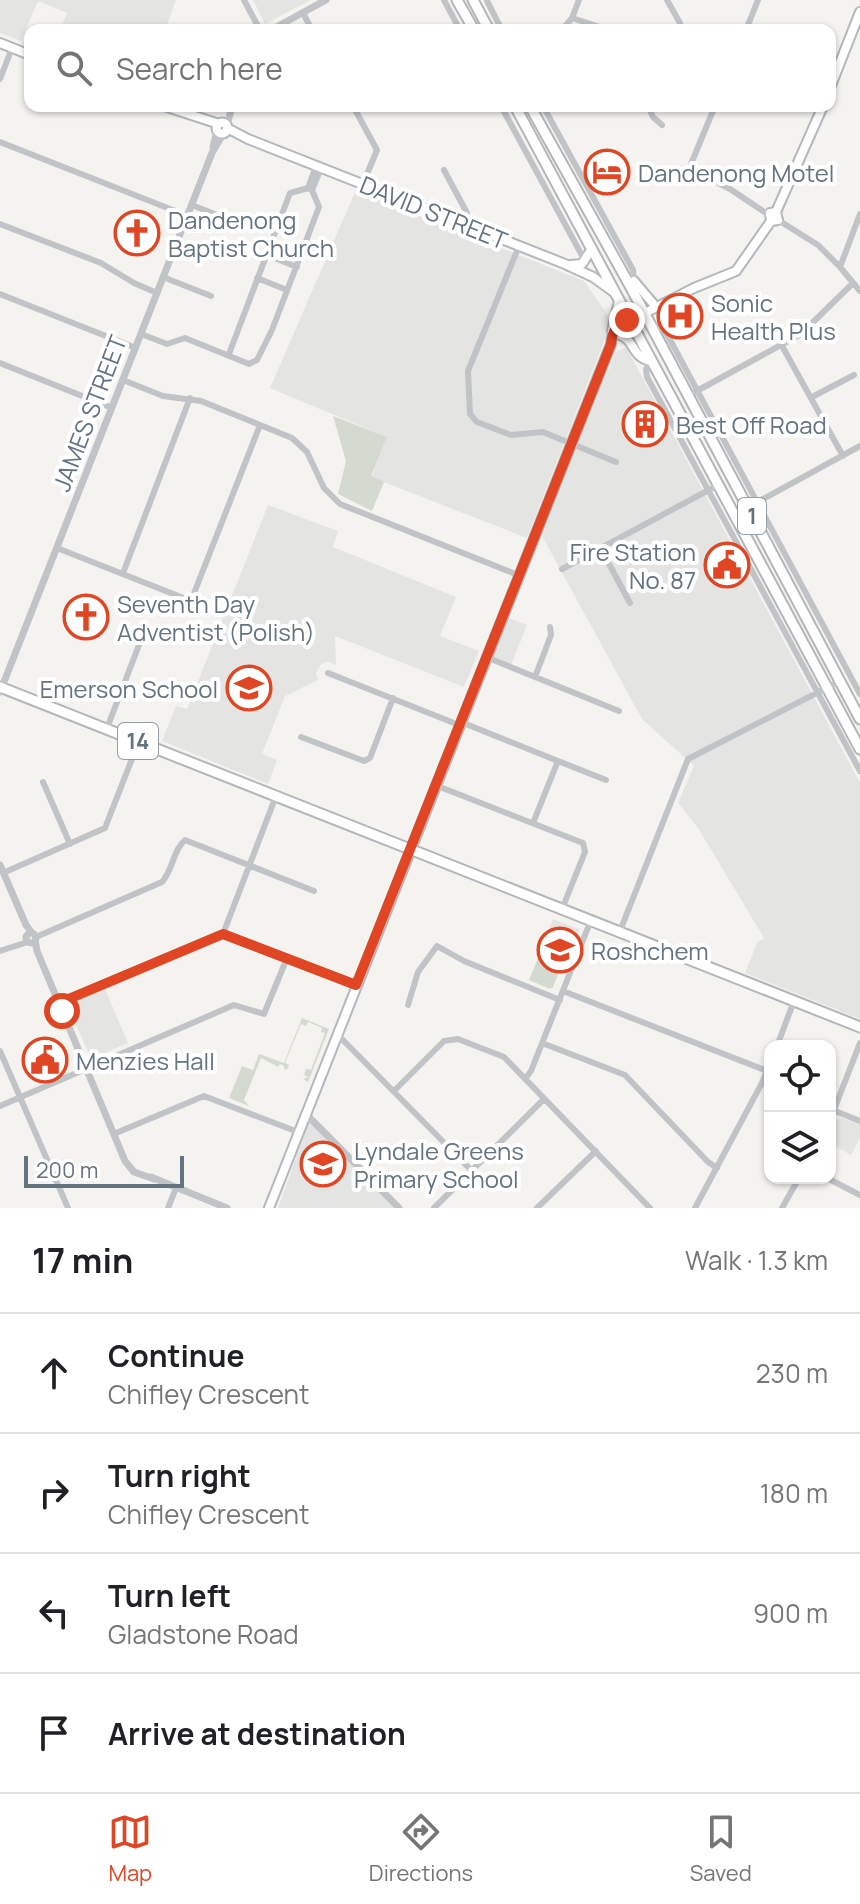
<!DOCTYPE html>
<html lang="en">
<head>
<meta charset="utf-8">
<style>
  :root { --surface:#fff; --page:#f2f2f2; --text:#202124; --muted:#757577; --line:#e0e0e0; --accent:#e04623 }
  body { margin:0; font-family:Manrope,sans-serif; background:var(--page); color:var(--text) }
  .controls { position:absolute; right:24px; bottom:24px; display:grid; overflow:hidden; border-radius:16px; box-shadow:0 2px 6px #0004 }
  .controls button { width:72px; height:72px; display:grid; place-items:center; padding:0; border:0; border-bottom:2px solid var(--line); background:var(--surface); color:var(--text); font:40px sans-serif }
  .scale { position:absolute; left:24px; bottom:20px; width:160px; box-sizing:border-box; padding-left:8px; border:4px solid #637480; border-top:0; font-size:22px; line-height:28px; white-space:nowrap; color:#637480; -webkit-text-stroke:6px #fff; paint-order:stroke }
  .stop { position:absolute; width:24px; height:24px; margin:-18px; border:6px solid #e04623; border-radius:50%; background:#fff }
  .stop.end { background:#e04623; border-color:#fff; box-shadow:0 2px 8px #0008 }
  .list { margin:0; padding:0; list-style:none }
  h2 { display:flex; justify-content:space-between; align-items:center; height:104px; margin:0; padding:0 32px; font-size:34px }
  h2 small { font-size:26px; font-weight:400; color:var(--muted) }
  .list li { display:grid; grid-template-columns:52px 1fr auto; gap:24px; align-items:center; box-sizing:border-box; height:120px; padding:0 32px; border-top:2px solid var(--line) }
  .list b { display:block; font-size:30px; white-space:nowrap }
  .list p { margin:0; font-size:26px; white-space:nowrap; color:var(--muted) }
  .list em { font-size:26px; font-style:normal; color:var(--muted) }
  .icon { flex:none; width:44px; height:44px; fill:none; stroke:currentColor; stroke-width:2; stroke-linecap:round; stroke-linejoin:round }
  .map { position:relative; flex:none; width:860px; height:1208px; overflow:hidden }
  .search { position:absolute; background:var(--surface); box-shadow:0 2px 6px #0004; left:24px; right:24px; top:24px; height:88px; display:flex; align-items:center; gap:20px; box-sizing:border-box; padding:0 28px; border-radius:16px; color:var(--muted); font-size:30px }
  .sheet { height:584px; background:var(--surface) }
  nav { display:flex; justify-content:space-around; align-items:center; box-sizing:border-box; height:112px; border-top:2px solid var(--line); background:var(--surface); font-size:22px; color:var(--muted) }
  nav a { display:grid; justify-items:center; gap:4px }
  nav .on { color:var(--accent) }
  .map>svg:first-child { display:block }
</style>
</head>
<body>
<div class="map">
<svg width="860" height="1208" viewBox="0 0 860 1208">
  <rect width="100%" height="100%" fill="#f4f3ef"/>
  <!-- built -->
  <path fill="#e4e5e3" d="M0,0H176L165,30H60L67,13L38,1L21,41L0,33Z
    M253,0H311L265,24Z
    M356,190L584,281L612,321L527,538L371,477L387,437L270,388Z
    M626,347L860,783V1019L745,973L757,943L764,938L698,828L678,803L694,766L642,719L542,536L602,384L616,352Z
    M268,505L338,531L333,547L456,597L440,636L479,651L464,687L335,636L336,665L328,662L321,664L316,673L318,680L285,696L262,754L277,760L268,784L162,741L176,706L187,709Z
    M506,617L527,625L511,665L492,656L491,654Z
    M553,919L579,929L565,963L540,953Z
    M105,989L128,1043L91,1059L67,1004Z
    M842,1118L860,1124V1138L851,1155L830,1143V1125L833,1120Z
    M309,1121L394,1208H278Z"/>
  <!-- green -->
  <path fill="#d5dad0" d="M333,416L387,437L371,476L384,482L372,511L338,494L346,461Z
    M540,953L563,962L553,987L550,989L529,980Z
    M302,1018L329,1029L308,1082L303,1079L308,1077L304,1075L306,1069L311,1070L325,1033L321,1032L322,1028L308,1022L306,1026L301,1024L285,1063L289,1065L287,1070L284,1069V1066L280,1064L278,1067L261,1058L244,1100L249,1106L229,1098L242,1066L253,1070L259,1054L284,1063Z"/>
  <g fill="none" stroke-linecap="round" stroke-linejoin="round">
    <!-- secondary casing -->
    <g stroke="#b3b8bc" stroke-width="12">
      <path id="secondary" d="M0,43L30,55
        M830,88L860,12
        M164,106L219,124
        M216.5 128a5.5 5.5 0 1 1 11 0a5.5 5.5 0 1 1-11 0Z
        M227,128L248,139L565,264L593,277L615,293
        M776,212L823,106
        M570,265L582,264L591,250
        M629,284L634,281L656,307
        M645,313L694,288L736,271L771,221L770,213L776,212L778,220L771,221
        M612,331L619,301
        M620,335C636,341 631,357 651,361
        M269,1208L611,344C612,331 617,324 629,319"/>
    </g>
    <!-- primary casing -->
    <g stroke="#b1b6b9" stroke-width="13">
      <path id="primary" d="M0,687L860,1027"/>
    </g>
    <!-- trunk casing -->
    <g stroke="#b3b6b9" stroke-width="13">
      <path id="trunk" d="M457,0L474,30
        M473,0L489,30
        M515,106L860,749
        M530,106L629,284L860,719"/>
    </g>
    <!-- minor -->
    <path stroke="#c1c4c7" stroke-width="6" d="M244,0L260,30
      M444,0L460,30
      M667,0L680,23
      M487,1L502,30
      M303,13L312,30
      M572,18L609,30
      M562,30L572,18L579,0
      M746,30L758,0
      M0,79L12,48
      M353,106L377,150L363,184
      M501,106L585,261
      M543,106L633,270L634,281
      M648,106L653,117L662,125
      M715,106L691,164L692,170L730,189L769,215
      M0,142L188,216
      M444,170L467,213V225
      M308,188L316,166
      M312,190L321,168
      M192,205L237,223
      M778,220L818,245L840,267L860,291
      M0,224L101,263L134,283L157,293
      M519,246L468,371L470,414L477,422L511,435L543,432L616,462
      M267,255L297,267
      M840,267L860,214
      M163,277L211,296
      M257,278L287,290
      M0,294L136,348
      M650,323L661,328L668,336L860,694
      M141,334L167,344L185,338L249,364L257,360L272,330L319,207L312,190L308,188L290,193L229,354
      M781,344L843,456
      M651,361L646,369L647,377L860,771
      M0,363L112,408
      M123,380L163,396L201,401L292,438L307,452L324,488L340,504L518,575
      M695,392L801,334L852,284
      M812,397L854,375
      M754,504L860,446
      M57,548L191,601L260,425
      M601,549L630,603
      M562,569L718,485
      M123,573L190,398
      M486,657L619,711
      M328,673L454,723L466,724L558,761L533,823
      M535,677L551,635L550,627
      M107,728L139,645
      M301,737L364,761L370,758L393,698
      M558,761L606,780
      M43,782L70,844
      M435,785L583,843L585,852L562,909
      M3,873L105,828L139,741
      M620,931L688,759L840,681
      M223,934L276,796
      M36,937L162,882C173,870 173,850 185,840L314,891
      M0,951L28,942
      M563,991L767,1071
      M59,1003L216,935L223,934L356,985
      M408,1005L418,972L437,946L464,961L560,1000
      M337,1034L472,1171
      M542,1043L625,1075L708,1162L717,1168
      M777,1046L794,1001
      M0,1051L68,1208
      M525,1079L531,1071L591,920
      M394,1091L444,1041L458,1039L504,1057L650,1208
      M0,1106L234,1005L264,1014L287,958
      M830,1109L860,1121
      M830,1120L860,1043
      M116,1133L204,1096L298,1132
      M827,1178L860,1195
      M168,1208L176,1188
      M434,1208L544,1099
      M537,1208L596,1151
      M695,1208L762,1083L770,1063
      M782,1208L799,1178"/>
    <!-- tertiary -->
    <path stroke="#c1c4c7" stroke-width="7" d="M271,30L326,0
      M227,126L232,106
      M213,147L217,131
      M0,692L212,153L223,134
      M0,865L26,925L32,933
      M26 938a5 5 0 1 1 10 0a5 5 0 1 1-10 0Z
      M35,940L37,951L125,1161L134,1172L154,1179
      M304,1116L311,1119L399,1208
      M151,1177L227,1208"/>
    <!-- secondary -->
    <use href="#secondary" stroke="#fff" stroke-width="8"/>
    <!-- primary -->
    <use href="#primary" stroke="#fff" stroke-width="9"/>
    <!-- trunk -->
    <use href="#trunk" stroke="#fff" stroke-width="9"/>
  </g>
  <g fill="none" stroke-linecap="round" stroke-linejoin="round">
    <!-- route -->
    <path stroke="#e04623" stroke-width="10" d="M62,1011L59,1003L223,934L356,985L611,344C612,332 616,325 627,320"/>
  </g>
  <!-- icons -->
  <defs>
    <g id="hotel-ring" transform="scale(2.3)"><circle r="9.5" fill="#fff" stroke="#e04623" stroke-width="1.5"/><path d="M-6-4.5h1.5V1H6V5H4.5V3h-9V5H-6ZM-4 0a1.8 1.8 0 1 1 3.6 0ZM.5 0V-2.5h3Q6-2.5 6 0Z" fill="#e04623"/></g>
    <g id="church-ring" transform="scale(2.3)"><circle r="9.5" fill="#fff" stroke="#e04623" stroke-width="1.5"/><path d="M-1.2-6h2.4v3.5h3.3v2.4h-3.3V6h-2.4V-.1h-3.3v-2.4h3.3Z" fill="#e04623"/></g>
    <g id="hospital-ring" transform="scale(2.3)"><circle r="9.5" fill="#fff" stroke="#e04623" stroke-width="1.5"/><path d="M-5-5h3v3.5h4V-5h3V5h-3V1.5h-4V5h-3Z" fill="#e04623"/></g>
    <g id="building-ring" transform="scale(2.3)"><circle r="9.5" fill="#fff" stroke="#e04623" stroke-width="1.5"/><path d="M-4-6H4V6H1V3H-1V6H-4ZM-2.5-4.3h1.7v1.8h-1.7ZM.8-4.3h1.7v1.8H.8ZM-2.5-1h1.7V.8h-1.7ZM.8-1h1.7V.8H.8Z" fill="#e04623"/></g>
    <g id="civic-ring" transform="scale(2.3)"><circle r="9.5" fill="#fff" stroke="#e04623" stroke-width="1.5"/><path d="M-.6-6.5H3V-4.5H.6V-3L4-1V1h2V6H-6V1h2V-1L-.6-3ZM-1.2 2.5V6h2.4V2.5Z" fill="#e04623"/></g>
    <g id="school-ring" transform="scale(2.3)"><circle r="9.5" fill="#fff" stroke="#e04623" stroke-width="1.5"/><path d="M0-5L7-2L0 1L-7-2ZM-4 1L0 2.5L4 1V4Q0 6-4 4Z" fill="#e04623"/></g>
    <g id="university-ring" transform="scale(2.3)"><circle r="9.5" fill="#fff" stroke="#e04623" stroke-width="1.5"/><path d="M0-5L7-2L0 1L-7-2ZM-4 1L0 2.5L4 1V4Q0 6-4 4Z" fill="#e04623"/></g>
  </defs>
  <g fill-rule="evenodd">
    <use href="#hotel-ring" x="607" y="172"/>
    <use href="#church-ring" x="137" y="233"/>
    <use href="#hospital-ring" x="680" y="316"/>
    <use href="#building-ring" x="645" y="424"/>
    <use href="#civic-ring" x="727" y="565"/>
    <use href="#church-ring" x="86" y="617"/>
    <use href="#school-ring" x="249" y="688"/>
    <use href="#university-ring" x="560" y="950"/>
    <use href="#civic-ring" x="45" y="1060"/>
    <use href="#school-ring" x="323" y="1164"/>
  </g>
  <g text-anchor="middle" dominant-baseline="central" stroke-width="8" stroke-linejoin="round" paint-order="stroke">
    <!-- shield labels -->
    <g fill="#fff" stroke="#929ea6" stroke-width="2">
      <rect x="738" y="498" width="28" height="36" rx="6"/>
      <rect x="118" y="723" width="40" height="36" rx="6"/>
    </g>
    <g font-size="22" font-weight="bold" fill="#637480">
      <text x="752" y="516">1</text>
      <text x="138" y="741">14</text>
    </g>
    <!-- poi labels -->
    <g font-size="24" fill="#637480" stroke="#fff" text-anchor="start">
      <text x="638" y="172">Dandenong Motel</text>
      <text x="168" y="219">Dandenong<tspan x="168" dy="28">Baptist Church</tspan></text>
      <text x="711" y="302">Sonic<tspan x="711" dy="28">Health Plus</tspan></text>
      <text x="676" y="424">Best Off Road</text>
      <text x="696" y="551" text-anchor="end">Fire Station<tspan x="696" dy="28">No. 87</tspan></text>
      <text x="117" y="603">Seventh Day<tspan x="117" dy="28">Adventist (Polish)</tspan></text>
      <text x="218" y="688" text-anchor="end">Emerson School</text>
      <text x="591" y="950">Roshchem</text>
      <text x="76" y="1060">Menzies Hall</text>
      <text x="354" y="1150">Lyndale Greens<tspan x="354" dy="28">Primary School</tspan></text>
    </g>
    <!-- street labels -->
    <g font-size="24" fill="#637480" stroke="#fff">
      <text transform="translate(434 212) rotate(22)">DAVID STREET</text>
      <text transform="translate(89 413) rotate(-69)">JAMES STREET</text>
    </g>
  </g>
</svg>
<div class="controls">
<button><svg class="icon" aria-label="locate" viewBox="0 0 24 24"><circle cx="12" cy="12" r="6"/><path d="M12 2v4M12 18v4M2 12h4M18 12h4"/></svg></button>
<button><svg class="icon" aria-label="layers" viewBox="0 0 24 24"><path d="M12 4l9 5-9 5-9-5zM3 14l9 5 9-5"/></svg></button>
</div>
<div class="scale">200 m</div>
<div class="stop" style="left:62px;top:1011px"></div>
<div class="stop end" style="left:627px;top:320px"></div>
<div class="search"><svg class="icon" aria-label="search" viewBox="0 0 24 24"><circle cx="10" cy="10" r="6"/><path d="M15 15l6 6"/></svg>Search here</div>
</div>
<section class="sheet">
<h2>17 min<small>Walk · 1.3 km</small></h2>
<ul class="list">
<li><svg class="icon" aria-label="ahead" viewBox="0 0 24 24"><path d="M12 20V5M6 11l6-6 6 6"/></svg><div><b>Continue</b><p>Chifley Crescent</p></div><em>230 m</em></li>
<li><svg class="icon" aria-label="right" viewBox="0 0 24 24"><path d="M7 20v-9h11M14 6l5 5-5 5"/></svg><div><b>Turn right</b><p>Chifley Crescent</p></div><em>180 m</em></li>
<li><svg class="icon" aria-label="left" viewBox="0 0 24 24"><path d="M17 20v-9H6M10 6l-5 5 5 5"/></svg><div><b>Turn left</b><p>Gladstone Road</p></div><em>900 m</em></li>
<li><svg class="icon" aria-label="arrive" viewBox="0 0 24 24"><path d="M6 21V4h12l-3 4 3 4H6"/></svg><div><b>Arrive at destination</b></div></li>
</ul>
</section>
<nav>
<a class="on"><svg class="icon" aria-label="map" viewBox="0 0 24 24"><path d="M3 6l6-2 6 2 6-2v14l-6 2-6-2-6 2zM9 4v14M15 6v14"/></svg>Map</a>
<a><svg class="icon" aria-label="directions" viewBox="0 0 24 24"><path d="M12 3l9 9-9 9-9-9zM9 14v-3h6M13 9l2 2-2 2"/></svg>Directions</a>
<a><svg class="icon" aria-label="saved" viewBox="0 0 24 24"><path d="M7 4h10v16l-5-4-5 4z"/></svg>Saved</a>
</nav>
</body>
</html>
